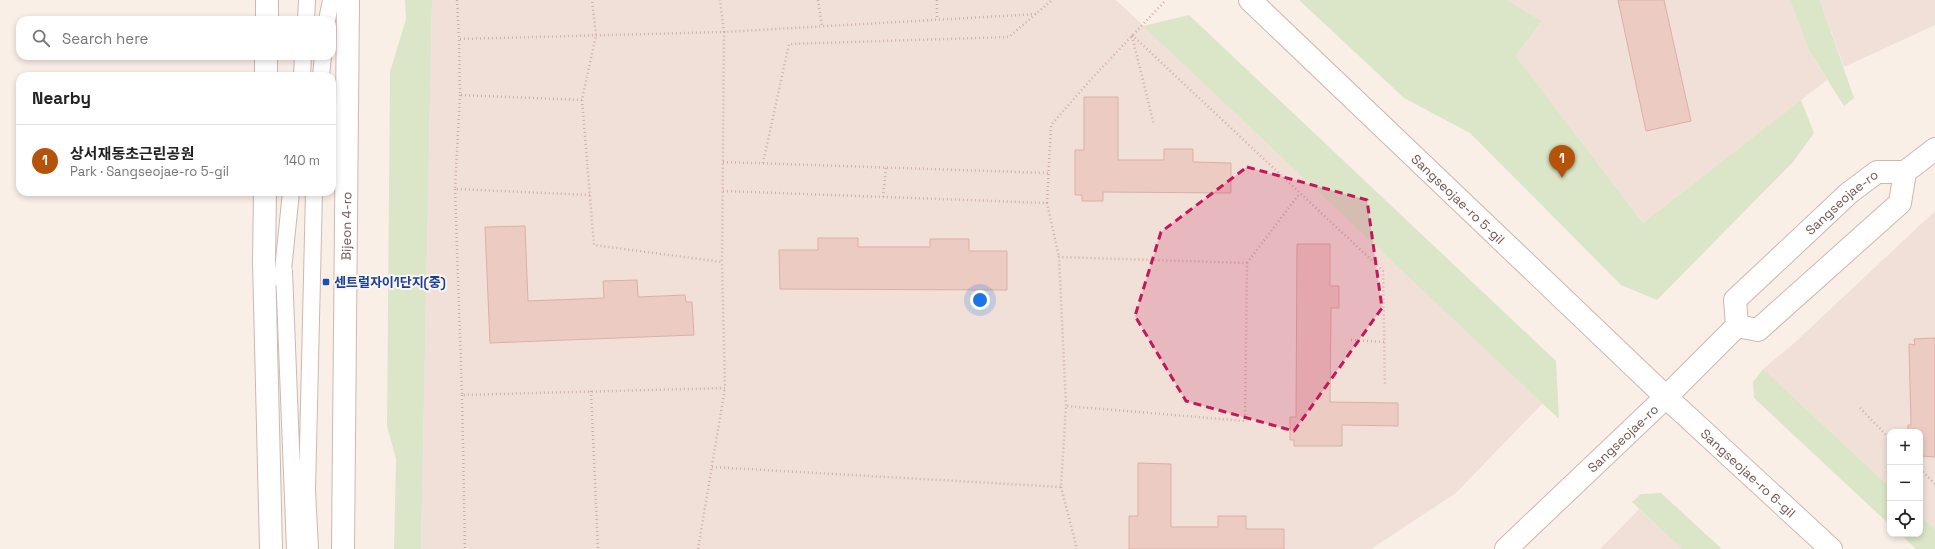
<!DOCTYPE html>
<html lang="en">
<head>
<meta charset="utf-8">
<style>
  :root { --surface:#fff; --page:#f2f2f2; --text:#222; --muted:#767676; --line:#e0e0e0; --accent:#b45309 }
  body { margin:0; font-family:"Space Grotesk","Noto Sans KR",sans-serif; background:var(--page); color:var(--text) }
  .controls { position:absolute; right:12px; bottom:12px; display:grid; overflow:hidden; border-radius:8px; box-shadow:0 2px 6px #0003 }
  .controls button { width:36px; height:36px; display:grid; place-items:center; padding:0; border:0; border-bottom:1px solid var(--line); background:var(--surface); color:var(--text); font:20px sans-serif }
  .you { position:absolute; left:980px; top:300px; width:14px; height:14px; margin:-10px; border:3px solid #fff; border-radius:50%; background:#1a73e8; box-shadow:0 0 0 6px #1a73e833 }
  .badge { display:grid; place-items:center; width:26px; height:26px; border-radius:50%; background:var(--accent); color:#fff; font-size:13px; font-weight:700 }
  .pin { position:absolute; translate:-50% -33px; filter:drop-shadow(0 1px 2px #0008) }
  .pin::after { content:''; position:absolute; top:21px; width:14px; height:12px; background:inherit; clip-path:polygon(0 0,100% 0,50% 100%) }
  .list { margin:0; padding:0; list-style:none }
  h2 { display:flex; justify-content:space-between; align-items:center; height:52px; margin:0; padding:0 16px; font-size:17px }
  h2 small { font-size:13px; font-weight:400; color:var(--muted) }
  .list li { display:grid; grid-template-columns:26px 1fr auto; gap:12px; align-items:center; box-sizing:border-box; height:72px; padding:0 16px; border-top:1px solid var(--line) }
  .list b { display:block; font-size:15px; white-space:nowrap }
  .list p { margin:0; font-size:13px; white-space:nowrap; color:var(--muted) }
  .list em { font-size:13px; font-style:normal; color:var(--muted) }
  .icon { flex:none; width:22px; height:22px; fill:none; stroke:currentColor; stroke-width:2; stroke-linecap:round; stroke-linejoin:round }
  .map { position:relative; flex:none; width:1935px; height:549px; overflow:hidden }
  .search { position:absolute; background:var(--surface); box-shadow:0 2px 6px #0003; left:16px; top:16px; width:320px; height:44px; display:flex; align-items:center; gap:10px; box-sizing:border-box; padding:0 14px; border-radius:12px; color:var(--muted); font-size:15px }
  .panel { position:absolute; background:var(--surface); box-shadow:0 2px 6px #0003; left:16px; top:72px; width:320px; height:124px; border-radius:12px }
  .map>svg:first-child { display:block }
</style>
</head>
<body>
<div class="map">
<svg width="1935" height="549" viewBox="0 0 1935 549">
  <rect width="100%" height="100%" fill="#faefe7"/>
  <!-- residential -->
  <path fill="#f1e0d7" d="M432,0H1116L1543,403L1456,493L1371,549H421Z
    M1507,0H1790L1808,49L1827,80L1643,223L1516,56L1542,21Z
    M1820,0H1935V25L1844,67Z
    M1935,211V529L1920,515V432H1890V487L1763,369L1792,345Z
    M1639,509L1682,549H1600Z"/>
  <!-- green -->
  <path fill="#dae6c7" d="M405,0H432L421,549H394L396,459L387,426L390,72L406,19Z
    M1299,0H1507L1542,21L1516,56L1643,223L1801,100L1814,133L1793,162L1657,300L1621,285L1470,133L1404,98Z
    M1790,0H1820L1854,98L1844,106L1808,49Z
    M1189,15L1556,361L1559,419L1143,26Z
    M1763,369L1890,487V525L1754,398L1753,382Z
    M1661,493L1722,549H1682L1632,502L1641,494Z
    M1920,515L1935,529V549H1916L1900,534H1920Z"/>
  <!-- building -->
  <path fill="#eccbc2" stroke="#ddafa4" d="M1618,0H1664L1691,121L1646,131Z
    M1084,97H1118V160H1164V149H1193V162L1231,163V193L1103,192V201H1082V195H1075V150H1084Z
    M525,226L528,301L604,298L603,281L637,280L638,297L685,295L686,302H692L694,335L490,343L485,227Z
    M818,238H858V247H930V239H969V251H1007V290L780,289L779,250H818Z
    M1297,244H1330V286H1339V308H1331L1330,402L1398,403V426L1342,425V446H1294V440H1290V417H1296Z
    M1935,338V457L1920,456V432H1908V425H1911L1909,344L1915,345L1914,339Z
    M1138,463L1171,464V527H1218V516H1246V529H1284V549H1129V516H1138Z"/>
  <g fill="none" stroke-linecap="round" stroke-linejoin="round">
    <!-- lane casing -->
    <g stroke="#cdb8b2" stroke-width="18">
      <path id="lane" d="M306,20L307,0
        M327,20L331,0
        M302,76L303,56
        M321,76L323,56
        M284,271L295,549
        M282,280L291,192
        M310,549L307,490L314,192"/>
    </g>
    <!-- secondary casing -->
    <g stroke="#cfb7af" stroke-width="24">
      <g id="secondary">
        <path id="s1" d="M1250,0L1666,397L1831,549"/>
        <path d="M267,20V0"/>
        <path d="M266,76V56"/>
        <path d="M265,192L264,262L271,549"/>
        <path d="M1737,326L1758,330L1900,203L1905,172"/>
        <path id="s2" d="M343,549L348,0"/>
        <path id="s3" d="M1506,549L1666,397L1737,326L1735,300L1849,193L1877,172H1905L1935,149"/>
      </g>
    </g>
    <!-- path -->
    <path stroke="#d1aea5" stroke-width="2.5" stroke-dasharray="1 3" stroke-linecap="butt" d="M457,0L459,39L724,32L720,0
      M818,0L822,26
      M937,0V19
      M1132,35L1383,271L1385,385
      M1132,36L1154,125
      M459,40L460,95L582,100L596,35L592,0
      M460,95L455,189L590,195
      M582,100L594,245L722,262L724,32L1037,14
      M723,162L1048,173
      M763,163L789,44L1009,37L1052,0
      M455,189L462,395L725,388L722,262
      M723,191L1047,203L1059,257
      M883,197L886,168
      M1047,203L1051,125L1094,76L1166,0
      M1247,263L1300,193
      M1351,340L1384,342
      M591,391L598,549
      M462,395L465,549
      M1860,408L1890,439
      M712,467L1061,487L1066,406L1245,421L1247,263L1059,257L1066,406
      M1920,469L1935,484
      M1061,487L1077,549
      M698,549L725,388"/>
    <!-- lane -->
    <use href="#lane" stroke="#fff" stroke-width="16"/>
    <!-- secondary -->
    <use href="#secondary" stroke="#fff" stroke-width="22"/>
  </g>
  <!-- marked area -->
  <path fill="#c2185b" fill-opacity="0.2" stroke="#c2185b" stroke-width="3" stroke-dasharray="8 5" stroke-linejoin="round" d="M1247,167L1367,200L1382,308L1294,431L1186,401L1135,316L1161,232Z"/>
  <!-- markers -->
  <rect fill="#1a4fb4" stroke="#fdf4ed" stroke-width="1.5" x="322" y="278" width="8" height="8" rx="2"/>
  <g text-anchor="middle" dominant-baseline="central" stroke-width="4" stroke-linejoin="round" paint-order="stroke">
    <!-- street labels -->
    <g font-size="13" fill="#71544e" stroke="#fdf4ed">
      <text stroke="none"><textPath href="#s1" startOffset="288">Sangseojae-ro 5-gil</textPath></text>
      <text stroke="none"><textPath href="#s3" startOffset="492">Sangseojae-ro</textPath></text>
      <text stroke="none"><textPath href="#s2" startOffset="323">Bijeon 4-ro</textPath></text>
      <text stroke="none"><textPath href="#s3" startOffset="161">Sangseojae-ro</textPath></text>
      <text stroke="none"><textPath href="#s1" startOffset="687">Sangseojae-ro 6-gil</textPath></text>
    </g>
    <!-- transit labels -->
    <g font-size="13" font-weight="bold" fill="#164399" stroke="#fdf4ed" text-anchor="start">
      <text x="334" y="282">센트럴자이1단지(중)</text>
    </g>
  </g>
</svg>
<div class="controls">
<button>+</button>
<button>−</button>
<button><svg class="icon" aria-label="locate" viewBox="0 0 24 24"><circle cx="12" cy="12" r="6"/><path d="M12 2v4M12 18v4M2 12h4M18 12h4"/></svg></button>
</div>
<div class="you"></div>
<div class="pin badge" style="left:1562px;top:178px">1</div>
<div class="search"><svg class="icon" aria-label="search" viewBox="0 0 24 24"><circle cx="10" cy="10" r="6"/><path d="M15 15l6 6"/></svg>Search here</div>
<section class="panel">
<h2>Nearby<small></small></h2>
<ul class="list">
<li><span class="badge">1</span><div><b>상서재동초근린공원</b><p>Park · Sangseojae-ro 5-gil</p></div><em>140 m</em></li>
</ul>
</section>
</div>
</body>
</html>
